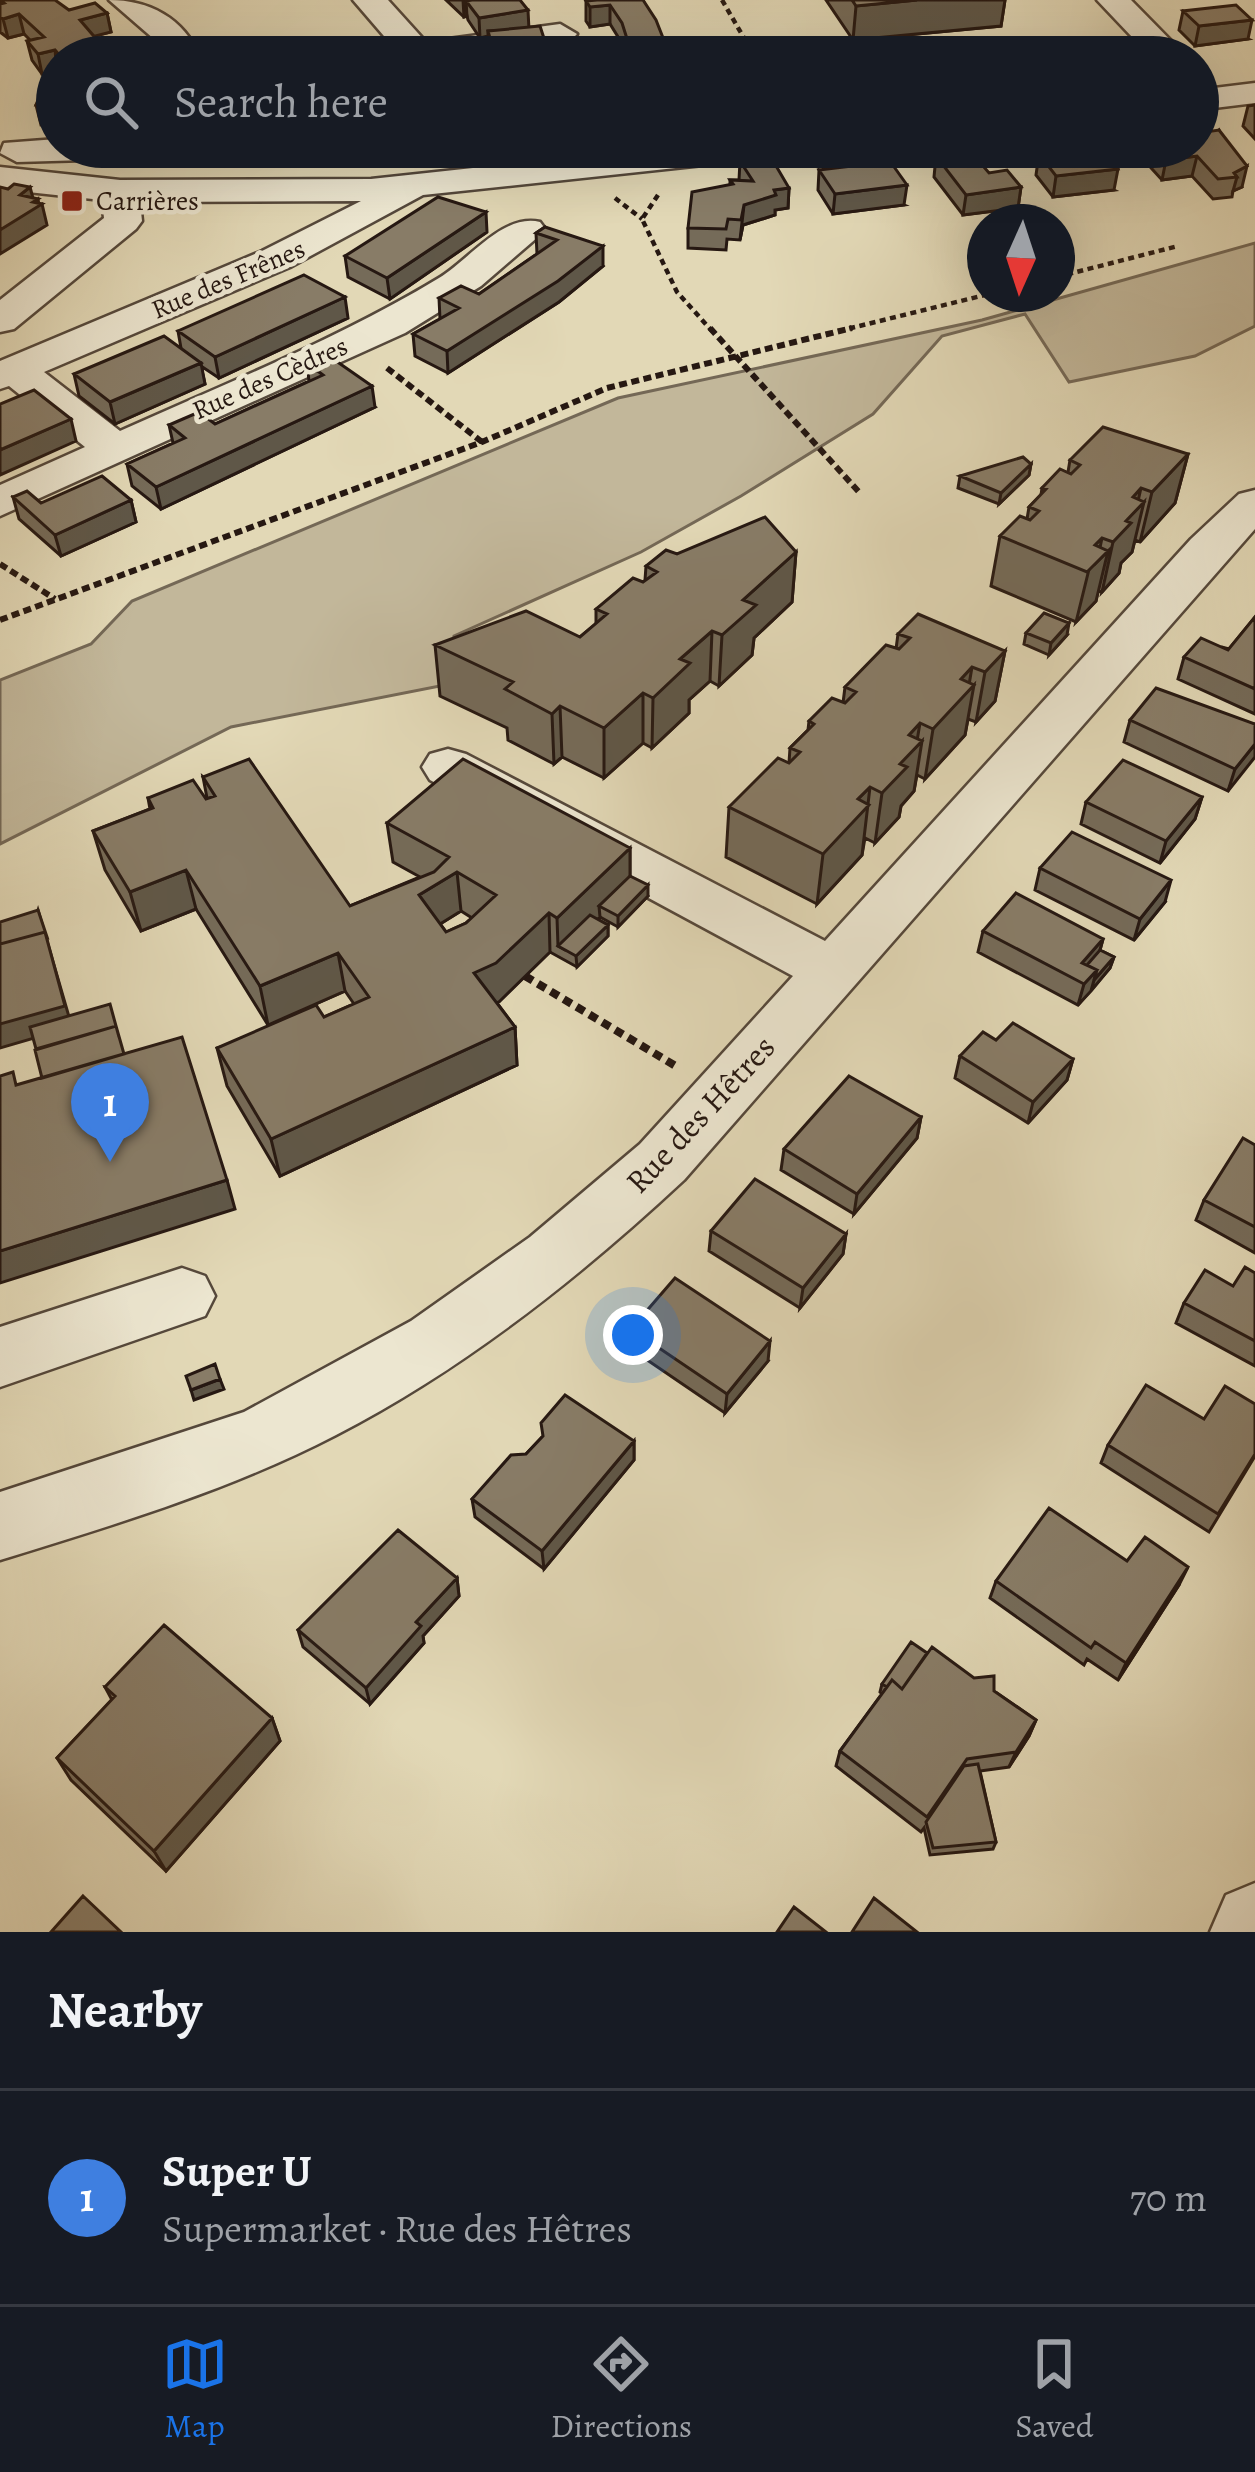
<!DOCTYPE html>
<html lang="en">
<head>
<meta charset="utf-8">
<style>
  :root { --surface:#171b24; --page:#20242c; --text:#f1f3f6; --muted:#9ea1a6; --line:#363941; --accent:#1a73e8 }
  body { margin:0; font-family:Alegreya,serif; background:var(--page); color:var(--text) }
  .compass { position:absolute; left:967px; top:204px; width:108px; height:108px; border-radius:50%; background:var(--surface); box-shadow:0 12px 48px #0002; rotate:183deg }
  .you { position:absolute; left:633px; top:1335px; width:42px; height:42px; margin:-30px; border:9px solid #fff; border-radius:50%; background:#1a73e8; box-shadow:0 0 0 18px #1a73e833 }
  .badge { display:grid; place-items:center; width:78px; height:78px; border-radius:50%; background:var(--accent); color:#fff; font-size:39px; font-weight:700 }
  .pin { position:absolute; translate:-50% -99px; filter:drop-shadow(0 3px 6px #0008) }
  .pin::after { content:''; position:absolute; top:63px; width:42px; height:36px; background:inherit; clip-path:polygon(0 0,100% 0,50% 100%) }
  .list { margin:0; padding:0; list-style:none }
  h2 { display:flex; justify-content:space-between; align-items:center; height:156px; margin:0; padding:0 48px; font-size:51px }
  h2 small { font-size:39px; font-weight:400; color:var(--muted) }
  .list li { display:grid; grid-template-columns:78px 1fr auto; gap:36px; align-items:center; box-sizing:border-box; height:216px; padding:0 48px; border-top:3px solid var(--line) }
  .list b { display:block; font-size:45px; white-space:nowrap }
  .list p { margin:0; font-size:39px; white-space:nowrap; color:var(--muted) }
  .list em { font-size:39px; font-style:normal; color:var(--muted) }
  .icon { flex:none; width:66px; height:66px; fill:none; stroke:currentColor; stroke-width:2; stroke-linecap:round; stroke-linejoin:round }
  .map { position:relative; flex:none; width:1255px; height:1932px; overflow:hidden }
  .search { position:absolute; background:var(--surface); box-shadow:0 12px 48px #0002; left:36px; right:36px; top:36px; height:132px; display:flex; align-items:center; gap:30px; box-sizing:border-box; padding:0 42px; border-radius:66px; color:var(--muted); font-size:45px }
  .sheet { height:372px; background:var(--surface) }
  nav { display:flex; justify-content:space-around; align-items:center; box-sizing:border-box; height:168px; border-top:3px solid var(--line); background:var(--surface); font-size:33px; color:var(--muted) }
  nav a { display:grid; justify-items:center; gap:6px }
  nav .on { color:var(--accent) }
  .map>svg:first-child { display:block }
</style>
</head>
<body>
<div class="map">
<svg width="1255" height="1932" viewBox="0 0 1255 1932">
  <rect width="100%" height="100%" fill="#e2d8b6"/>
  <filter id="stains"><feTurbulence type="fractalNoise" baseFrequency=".00167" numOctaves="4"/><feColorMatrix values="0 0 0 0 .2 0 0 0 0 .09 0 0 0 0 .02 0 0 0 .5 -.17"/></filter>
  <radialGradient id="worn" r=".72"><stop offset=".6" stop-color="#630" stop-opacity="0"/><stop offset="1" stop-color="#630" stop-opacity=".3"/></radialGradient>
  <!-- green -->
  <path fill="#c2b79a" stroke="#746856" stroke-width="3" d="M1255,243V326L1195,356L1069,382L1025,314L942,336L873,414L741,496L641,552L454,636L445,685L231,727L0,844V680L91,644L132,601L618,398L982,320Z"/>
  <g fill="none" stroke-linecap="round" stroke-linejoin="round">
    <!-- minor casing -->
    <g stroke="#55483b" stroke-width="5">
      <path id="minor" d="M109,0C149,0 184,18 200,57H166L162,46Z
        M353,0H388L426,42L560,24L577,34C556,58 436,57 402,57Z
        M1097,0H1131L1187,57H1151Z
        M1255,83V103L1198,110V90Z
        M57,139V147H317L320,152L302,163L187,158L172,151L156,158L17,162L0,153L4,143Z
        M668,147H787L769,158L423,195L290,267L44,372L120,431C227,383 338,339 439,278C469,260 503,213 540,222L546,230L481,286L405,333L0,516V485L85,447L9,386L0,389V361L262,251L361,201L140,202L142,221L136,229L14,329L0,332V300L104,218L102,200L0,189V167L120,180L371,179Z
        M1255,490V529L684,1180C579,1278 464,1369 336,1435C230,1490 114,1525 0,1560V1492L244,1412L411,1321L530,1237L640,1144L793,976L430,780L422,767L430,754L448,749L466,754L825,941L1191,539L1239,494Z
        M182,1268L205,1276L215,1296L205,1316L0,1387V1327Z
        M1255,1883V1932H1210L1226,1895Z"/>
    </g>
    <!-- path-far2 -->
    <path stroke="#261812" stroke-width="4.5" stroke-dasharray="6 4.5" stroke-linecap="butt" d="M722,0L755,57
      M658,195L642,219L677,292L712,331
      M615,198L642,219
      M1057,277L1178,246
      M839,331L989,294"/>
    <!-- path-far1 -->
    <path stroke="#261812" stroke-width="6" stroke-dasharray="8 4.5" stroke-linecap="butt" d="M710,328L859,492
      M387,368L482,442
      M0,564L55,599
      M0,620L482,442L607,388L852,328"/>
    <!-- path -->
    <path stroke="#261812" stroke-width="8" stroke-dasharray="9 6" stroke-linecap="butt" d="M525,976L679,1068"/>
    <!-- minor -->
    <use href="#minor" fill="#ece6d0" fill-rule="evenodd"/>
  </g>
  <!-- wall -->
  <path fill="#756b59" stroke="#261812" stroke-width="3" fill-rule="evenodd" d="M0,0L69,10L107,13L111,32L94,36L105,49L138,57H57V70L42,74L32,60L27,41L30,40L24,34L8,38L0,32Z
    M446,0H520L529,27L550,57H491L488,36L480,38L468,20L467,16L464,17Z
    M643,0L668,57H608L607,46L623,45L610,24L590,27L586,21V1Z
    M826,0H1005L1001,26L853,40Z
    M1183,11L1248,39L1195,46L1179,30Z
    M57,73V124L41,125L36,105Z
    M1255,105V139L1243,126L1248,106Z
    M1219,130L1242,187L1233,191L1232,197L1213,199L1192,176L1162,180L1143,159L1146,147H1198Z
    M1039,154L1114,190L1053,197L1036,175Z
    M936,156L989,173L1021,187L1018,208L963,215L934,177Z
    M740,161L789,188L788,208L775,210V215L743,225L740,240L727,239L726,250L688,248V228L730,185V180H739Z
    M819,170L904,205L833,214L818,190Z
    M545,227L603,266L559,302L448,373L415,356L413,334L440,319L439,298L479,294L537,254L536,233Z
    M487,232L390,299L348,277L345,256Z
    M348,318L219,378L201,366L205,384L115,424L79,396L74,374L181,348L178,331Z
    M307,363L375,407L161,509L132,486L127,464L173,443L169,425L215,424L309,381Z
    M1188,454L1175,503L1140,542L1135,540L1132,552L1121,563L1119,573L1102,592L1098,591L1096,601L1076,622L991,586L1000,536L1027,519L1029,507L1041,495L1042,488L1068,472L1070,460Z
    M1031,464L1029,475L999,504L958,488L960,476Z
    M13,497L41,503L131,500L136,522L61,556L19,519Z
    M796,552L792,602L754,638L752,655L719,686L710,681L689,700V713L652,748L643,743L604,778L562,757L554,764L508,740L507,728L440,696L435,645L580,637L596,624V609L645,580L646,566L677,554Z
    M1255,617V714L1178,679L1184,657L1222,647L1229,649Z
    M1026,633L1067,635L1049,655L1024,644Z
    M898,634L1005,651L995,701L976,722L968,719L965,735L925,779L917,775L914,791L901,806L899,817L875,843L865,838L862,855L817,904L726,857L729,807L789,763L790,748L808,730L809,721L843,703L845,687L896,649Z
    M1130,720L1255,724L1228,791L1124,742Z
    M203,777L350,906L420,877L393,862L387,823L630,848V876L648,896L618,927L600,917L597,919L608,925V936L577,967L550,952L497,1003L515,1027L517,1065L280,1176L227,1086L217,1048L324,1017L354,1004L345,991L268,1025L196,909L141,931L105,870L93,831L150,809L148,798H207ZM461,911L472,918L466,923L446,932L440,924Z
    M1202,797L1195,819L1160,863L1081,824L1086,802Z
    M1040,868L1165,902L1134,940L1035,890Z
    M983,931L1103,939L1100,950L1114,957L1110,968L1078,1005L978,952Z
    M960,1056L1073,1059L1067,1080L1028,1123L955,1078Z
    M921,1117L917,1138L854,1214L781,1170L784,1149Z
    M1255,1145V1253L1196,1220L1204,1200Z
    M711,1231L846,1234L843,1254L800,1308L709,1251Z
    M1255,1273V1366L1176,1323L1184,1303L1233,1286Z
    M631,1329L768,1361L725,1413L631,1349Z
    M542,1437L634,1441V1460L544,1569L475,1517L472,1499L526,1454Z
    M1108,1445L1255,1456L1209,1532L1101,1463Z
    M1127,1561L1179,1585L1118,1680L1087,1659L1084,1665L990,1598L996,1581Z
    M457,1578L459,1596L423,1636L424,1643L370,1704L303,1647L298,1630Z
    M927,1653L994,1691L1036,1720L1029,1736L1009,1767L980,1771L996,1842L993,1849L930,1855L924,1828L921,1832L836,1766L840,1751L882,1694L880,1692L882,1684Z
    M105,1687L272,1718L280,1741L166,1871L71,1780L57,1758L112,1700Z"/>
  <!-- shaded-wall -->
  <path fill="#5f5748" stroke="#261812" stroke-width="3" d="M463,0H511L466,1L467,16L464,17Z
    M917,0H1005L1001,26L853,40L856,6Z
    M610,5V24L590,27V7Z
    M528,10L529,30L488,31V36L480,38L479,18Z
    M107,13L111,32L84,39L80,20Z
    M19,14L24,34L8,38L3,19Z
    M1252,20L1248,39L1195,46L1199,26Z
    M55,50L57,70L42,74L38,54Z
    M136,50L138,57H99Z
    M1197,156L1192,176L1162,180L1166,160Z
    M1247,166L1242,187L1233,191L1237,177L1234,173Z
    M1118,169L1114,190L1053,197L1056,176Z
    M907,185L904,205L833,214L835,194Z
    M30,187L34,202L38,199L39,205L42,204L47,225L0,254V230L20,195Z
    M1021,187L1018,208L963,215L966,195Z
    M789,188L788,208L775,210V215L743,225L740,240L744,205L774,190Z
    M486,212L487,232L390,299L387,278Z
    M603,246V266L559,302L448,373L447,351Z
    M345,297L348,318L219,378L215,357Z
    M201,363L205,384L115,424L110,402Z
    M372,386L375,407L161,509L156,487Z
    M71,419L76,441L0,475V450Z
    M1188,454L1175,503L1140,542L1152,492Z
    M1031,464L1029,475L999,504L1001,493Z
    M1141,488L1136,510L1144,502L1132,552L1121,563L1119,573L1102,592L1113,542L1133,497Z
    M131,500L136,522L61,556L55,535Z
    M1102,538L1097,562L1108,551L1096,601L1076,622L1095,545Z
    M796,552L792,602L754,638L752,655L719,686L722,635L743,600Z
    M1069,623L1067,635L1049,655L1051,643Z
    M712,631L710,681L689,700V713L652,748L653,698L680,659Z
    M1005,651L995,701L976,722L985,672Z
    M972,667L968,691L974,685L965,735L925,779L933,729L961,679Z
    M643,693V743L604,778V728Z
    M560,706L562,757L554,764L552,714Z
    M920,723L916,747L922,741L914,791L901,806L899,817L875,843L882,793L909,735Z
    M1255,744V757L1228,791L1235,769Z
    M870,787L862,855L817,904L823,854L858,799Z
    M1202,797L1195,819L1160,863L1166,841Z
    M630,848V887L599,906L600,917L565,950L558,946L557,918Z
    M186,870L196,909L141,931L130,892Z
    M457,872L461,911L424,934L419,895Z
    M1171,880L1165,902L1134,940L1140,919Z
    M648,885V896L618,927V916Z
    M38,910L72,1027L0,1048V1024Z
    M549,913L550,952L499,1002L478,1011L474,973Z
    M608,925V936L577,967L576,956Z
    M1103,939L1097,961L1080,973L1082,963Z
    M338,953L345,991L268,1025L260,986Z
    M1114,957L1110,968L1091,991L1094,980Z
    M1097,970L1091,991L1078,1005L1084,984Z
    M515,1027L517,1065L280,1176L271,1139Z
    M1073,1059L1067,1080L1028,1123L1033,1102Z
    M921,1117L917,1138L854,1214L857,1194Z
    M227,1180L235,1209L0,1283V1251Z
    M846,1234L843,1254L800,1308L803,1288Z
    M770,1341L768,1361L725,1413L727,1394Z
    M220,1379L224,1389L194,1400L191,1390Z
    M634,1441V1460L544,1569L542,1551Z
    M1188,1567L1179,1585L1118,1680L1126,1663Z
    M457,1578L459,1596L423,1636L424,1643L370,1704L366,1688L416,1622Z
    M272,1718L280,1741L166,1871L154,1851Z
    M1036,1720L1029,1736L1009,1767L1016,1752Z"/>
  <!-- building -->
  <path fill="#887c67" stroke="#261812" stroke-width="3" fill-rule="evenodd" d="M0,0H55L69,10L95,3L107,13L80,20L105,49L134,43L136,50L99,57H61L55,50L38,54L27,41L44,37L19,14L3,19L0,17V4L4,3Z
    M472,0H520L528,10L479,18L466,1Z
    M597,0H643L656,20L667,48L668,57H611L607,46L629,45L622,23L610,5L590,7L586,1Z
    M852,0H917L856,6Z
    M1236,5L1252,20L1199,26L1183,11Z
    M540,26L550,57H495L488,31Z
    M57,73V104L36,105L49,74Z
    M1219,130L1247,166L1234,173L1237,177L1218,179L1197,156L1166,160L1155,147H1198V133Z
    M1108,148L1118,169L1056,176L1039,154Z
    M971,152L989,173L1007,170L1021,187L966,195L936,156Z
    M772,159L789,188L774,190L776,195L744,205L741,220L728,219L726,229L688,228L692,192L733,184L730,180L753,181L740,161Z
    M892,164L907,185L835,194L819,170L852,166Z
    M14,184L30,187L20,195L38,199L33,202L42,204L0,230V187L8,189Z
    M438,197L486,212L387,278L345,256Z
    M545,227L603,246L558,281L447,351L413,334L459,308L439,298L461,286L479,294L557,240L536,233Z
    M304,275L345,297L215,357L178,331Z
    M164,336L201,363L110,402L74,374Z
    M326,354L372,386L156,487L127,464L185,438L169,425L199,412L215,424L323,375L307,363Z
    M34,390L71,419L0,450V404Z
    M1103,427L1188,454L1152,492L1141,488L1133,497L1144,502L1126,521L1131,523L1113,542L1102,538L1095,545L1108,551L1087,572L1000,536L1020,516L1030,520L1039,511L1029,507L1046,489L1042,488L1060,469L1071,474L1080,465L1070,460Z
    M1023,457L1031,464L1001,493L960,476Z
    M102,476L131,500L55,535L13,497L27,491L41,503Z
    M765,517L796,552L743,600L756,605L722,635L712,631L680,659L690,663L653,698L643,693L604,728L560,706L552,714L505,689L513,682L435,645L526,611L580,637L607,614L596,609L633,578L643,582L657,572L646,566L666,550L677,554Z
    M1044,613L1069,623L1051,643L1026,633Z
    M918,614L1005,651L985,672L972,667L961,679L974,685L933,729L920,723L909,735L922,741L900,764L907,767L882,793L870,787L858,799L869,805L823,854L729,807L778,758L789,763L800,752L790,748L814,724L809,721L832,698L845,703L856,692L845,687L886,645L899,649L910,638L898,634Z
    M1255,617V689L1184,657L1201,638L1228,650Z
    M1156,688L1255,724V744L1235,769L1130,720Z
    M249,759L350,906L434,872L449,857L387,823L463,759L630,848L557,918L549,913L496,963L474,973L515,1027L271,1139L217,1048L316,1005L324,1017L369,997L338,953L260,986L186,870L130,892L93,831L153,808L148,798L193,780L206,799L215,796L203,777ZM457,872L496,895L466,923L446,932L419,895Z
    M1123,760L1202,797L1166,841L1086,802Z
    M1072,832L1171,880L1140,919L1040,868Z
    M630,876L648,885L618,916L599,906Z
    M1016,893L1103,939L1082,963L1097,970L1084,984L983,931Z
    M38,910L48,940L45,932L0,944V922Z
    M590,915L608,925L576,956L558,946Z
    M45,932L65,1006L0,1024V944Z
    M1100,950L1114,957L1094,980L1097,970L1087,965Z
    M110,1004L119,1037L116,1026L36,1049L30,1027Z
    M1013,1023L1073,1059L1033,1102L960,1056L983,1032L996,1040Z
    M116,1026L124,1054L42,1078L35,1050Z
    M182,1037L227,1180L0,1251V1076L13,1072L16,1085Z
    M849,1076L921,1117L857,1194L784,1149Z
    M1243,1138L1255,1145V1227L1204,1200Z
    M755,1179L846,1234L803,1288L711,1231Z
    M1245,1267L1255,1273V1341L1184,1303L1205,1270L1233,1286Z
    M675,1278L770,1341L727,1394L631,1329Z
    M215,1364L220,1379L191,1390L186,1376Z
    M1146,1385L1204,1419L1225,1386L1255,1404V1454L1218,1514L1108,1445Z
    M565,1395L634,1441L542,1551L472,1499L511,1455L526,1454L543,1436L541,1423Z
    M1049,1508L1127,1561L1145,1537L1188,1567L1126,1663L1095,1642L1091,1648L996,1581Z
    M398,1530L457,1578L416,1622L421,1626L366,1688L298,1630Z
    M164,1625L272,1718L154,1851L57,1758L115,1696L105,1687Z
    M911,1642L927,1653L902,1689L892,1680L887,1687L882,1684Z
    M932,1647L974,1678L994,1676V1691L1036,1720L1016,1752L967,1759L927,1817L840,1751L892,1680L902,1689Z
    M978,1764L996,1842L933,1848L926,1822L964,1766Z
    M83,1896L121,1932H51Z
    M874,1898L917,1932H852Z
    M794,1907L826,1932H777Z"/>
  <!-- markers -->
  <rect fill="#8f2418" stroke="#ece6d0" stroke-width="4.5" x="60" y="189" width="24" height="24" rx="6"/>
  <g text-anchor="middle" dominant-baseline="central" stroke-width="9" stroke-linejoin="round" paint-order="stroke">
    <!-- far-poi labels -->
    <g font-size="27" fill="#261812" stroke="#ece6d0" text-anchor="start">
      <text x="96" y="201">Carrières</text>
    </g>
    <!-- far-street labels -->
    <g font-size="27" fill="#261812" stroke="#ece6d0">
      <text transform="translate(228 279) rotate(-23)">Rue des Frênes</text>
      <text transform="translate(270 378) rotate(-24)">Rue des Cèdres</text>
    </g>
    <!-- street labels -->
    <g font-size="33" fill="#261812" stroke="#ece6d0">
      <text transform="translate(700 1114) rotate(-47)">Rue des Hêtres</text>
    </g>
  </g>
  <rect width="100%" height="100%" filter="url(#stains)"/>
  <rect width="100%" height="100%" fill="url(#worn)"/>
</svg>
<svg class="compass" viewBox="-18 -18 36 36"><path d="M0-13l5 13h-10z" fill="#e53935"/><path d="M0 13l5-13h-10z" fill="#9ea1a6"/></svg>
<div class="you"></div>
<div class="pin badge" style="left:110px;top:1162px;background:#3f7fe0">1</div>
<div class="search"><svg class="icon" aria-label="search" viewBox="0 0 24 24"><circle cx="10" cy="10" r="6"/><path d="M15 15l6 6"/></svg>Search here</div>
</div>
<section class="sheet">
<h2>Nearby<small></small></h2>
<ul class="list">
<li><span class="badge" style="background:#3f7fe0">1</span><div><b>Super U</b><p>Supermarket · Rue des Hêtres</p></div><em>70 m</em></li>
</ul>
</section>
<nav>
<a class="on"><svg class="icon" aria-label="map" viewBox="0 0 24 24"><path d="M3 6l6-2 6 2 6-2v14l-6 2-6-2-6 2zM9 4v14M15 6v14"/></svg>Map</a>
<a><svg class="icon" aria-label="directions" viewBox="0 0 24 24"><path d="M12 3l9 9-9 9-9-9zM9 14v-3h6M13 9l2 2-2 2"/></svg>Directions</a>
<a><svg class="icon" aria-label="saved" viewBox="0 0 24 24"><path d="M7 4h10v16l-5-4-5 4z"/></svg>Saved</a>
</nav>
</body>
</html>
